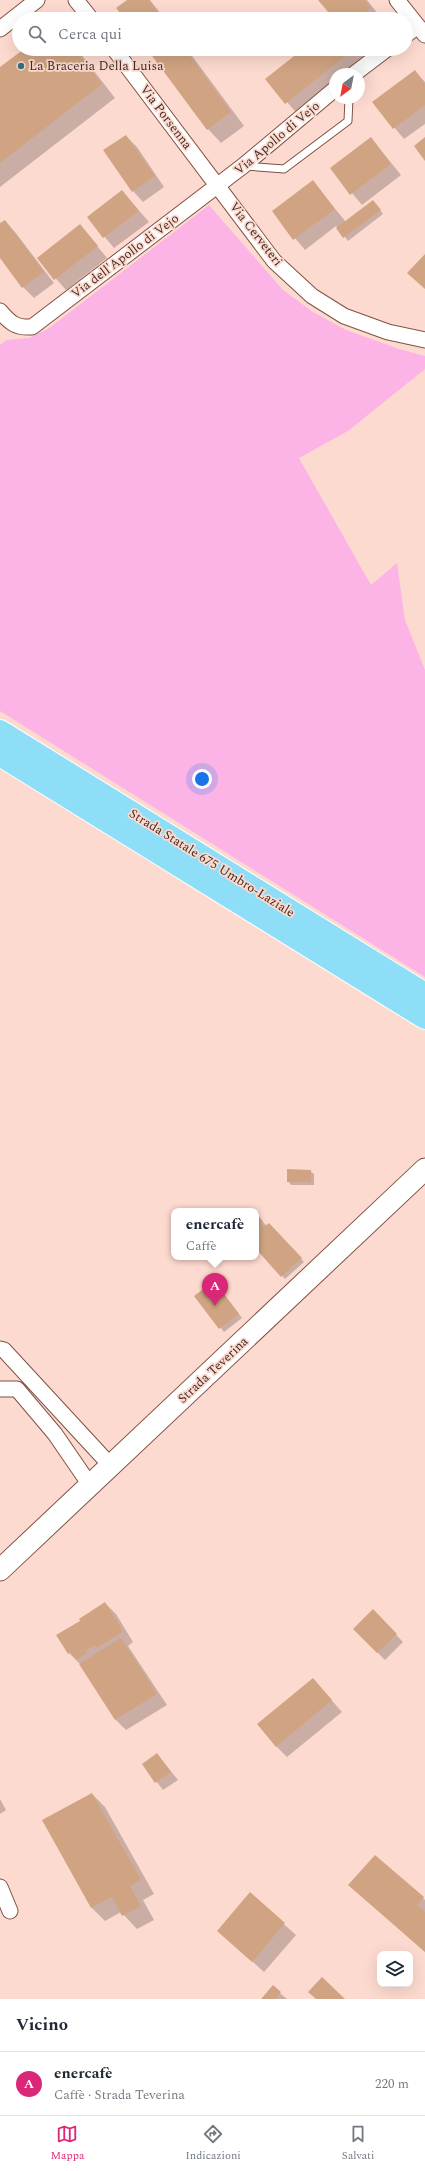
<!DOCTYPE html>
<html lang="it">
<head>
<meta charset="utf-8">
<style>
  :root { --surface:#fff; --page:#f2f2f3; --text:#1f2937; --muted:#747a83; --line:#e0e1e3; --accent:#db2777 }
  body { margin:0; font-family:Spectral,serif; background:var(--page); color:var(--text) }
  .controls { position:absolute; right:12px; bottom:12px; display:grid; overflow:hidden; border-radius:8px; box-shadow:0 4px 16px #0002 }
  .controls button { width:36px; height:36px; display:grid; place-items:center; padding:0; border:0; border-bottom:1px solid var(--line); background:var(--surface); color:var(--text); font:20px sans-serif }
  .compass { position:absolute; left:329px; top:68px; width:36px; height:36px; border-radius:50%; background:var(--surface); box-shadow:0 4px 16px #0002; rotate:212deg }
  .you { position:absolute; left:202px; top:779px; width:14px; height:14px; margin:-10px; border:3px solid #fff; border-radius:50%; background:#1a73e8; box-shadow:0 0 0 6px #1a73e833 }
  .badge { display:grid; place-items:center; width:26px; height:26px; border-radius:50%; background:var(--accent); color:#fff; font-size:13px; font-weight:700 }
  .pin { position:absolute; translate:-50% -33px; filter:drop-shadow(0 1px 2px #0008) }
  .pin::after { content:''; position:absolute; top:21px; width:14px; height:12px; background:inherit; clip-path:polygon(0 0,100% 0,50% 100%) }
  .popup { position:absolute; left:171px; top:1208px; width:88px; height:52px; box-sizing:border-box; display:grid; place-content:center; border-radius:8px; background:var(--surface); filter:drop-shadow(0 1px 3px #0005); font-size:13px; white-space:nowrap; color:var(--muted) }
  .popup b { font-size:15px; color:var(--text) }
  .popup::after { content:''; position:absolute; left:50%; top:100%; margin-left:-8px; border:8px solid transparent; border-top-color:var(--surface) }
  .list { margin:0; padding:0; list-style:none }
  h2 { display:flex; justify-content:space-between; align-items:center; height:52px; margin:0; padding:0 16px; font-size:17px }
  h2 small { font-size:13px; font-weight:400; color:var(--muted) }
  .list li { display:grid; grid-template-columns:26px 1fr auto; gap:12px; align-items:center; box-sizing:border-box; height:64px; padding:0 16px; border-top:1px solid var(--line) }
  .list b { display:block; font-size:15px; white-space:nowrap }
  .list p { margin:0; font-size:13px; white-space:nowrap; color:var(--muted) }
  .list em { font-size:13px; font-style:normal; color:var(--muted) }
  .icon { flex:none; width:22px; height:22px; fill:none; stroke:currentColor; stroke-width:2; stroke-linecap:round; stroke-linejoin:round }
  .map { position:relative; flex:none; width:425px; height:1999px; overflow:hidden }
  .search { position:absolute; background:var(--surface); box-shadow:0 4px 16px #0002; left:12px; right:12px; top:12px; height:44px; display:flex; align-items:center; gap:10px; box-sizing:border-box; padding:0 14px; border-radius:22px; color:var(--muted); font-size:15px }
  .sheet { height:116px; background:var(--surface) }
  nav { display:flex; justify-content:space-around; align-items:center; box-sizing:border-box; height:56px; border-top:1px solid var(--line); background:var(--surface); font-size:11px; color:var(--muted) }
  nav a { display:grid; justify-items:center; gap:2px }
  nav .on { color:var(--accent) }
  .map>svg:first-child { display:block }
</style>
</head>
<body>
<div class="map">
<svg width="425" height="1999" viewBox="0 0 425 1999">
  <rect width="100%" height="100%" fill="#fddacf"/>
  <!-- green -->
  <path fill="#fcb4e7" d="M209,205L283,290L313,312L346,330L399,349L425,356V369L348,431L299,458L371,585L397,563L405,620L425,670V977L0,711V345L6,340L29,338L48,329Z"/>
  <!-- shadow -->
  <path fill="#0003" d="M128,0H150L165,19H126Z
    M320,0H367L382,19H335Z
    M25,49H77L115,98L0,187V69Z
    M148,49H187L244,126L221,143L208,129Z
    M304,49H367L374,57L353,74H335V88L300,117L267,79Z
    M415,71L425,82V124L404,139L373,102Z
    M126,136L137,147L164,187L143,202L133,191Z
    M371,138L401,175L362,205L331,168Z
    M313,182L346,222L376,204L383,214L348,241L336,226L305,250L273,212Z
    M122,191L149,222L114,248L88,217Z
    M5,221L15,232L54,283L34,298L23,287L0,256V225Z
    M80,225L107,258L66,290L38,258Z
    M310,1171L314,1174V1185H291L288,1181Z
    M256,1215L267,1226L269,1224L304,1262L285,1279L256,1248Z
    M218,1286L242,1318L224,1332L196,1297Z
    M105,1603L116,1614L133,1642L128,1646L167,1705L126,1730L116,1720L80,1664L69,1653L82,1622Z
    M373,1611L403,1642L385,1660L354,1629Z
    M313,1679L342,1712L287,1757L276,1746Z
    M157,1754L178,1780L163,1790L143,1764Z
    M92,1794L105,1807L154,1894L143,1900L154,1920L137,1929L121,1912L105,1921L92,1908L43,1821Z
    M0,1799L6,1810L0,1814Z
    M375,1856L425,1900V1952L350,1885Z
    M250,1894L296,1935L264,1972L218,1931Z
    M273,1986L280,1993L287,1999H262Z"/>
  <!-- building -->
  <path fill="#d0a482" d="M127,0H149L163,19H125L116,8Z
    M318,0H365L371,8L357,19H334Z
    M24,49H75L102,84L0,163V67Z
    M147,49H185L231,112L207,130Z
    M303,49H354L285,104L265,79Z
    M415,70L425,84V105L393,129L372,102Z
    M126,135L155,176L132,192L103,150Z
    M371,137L391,164L350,195L330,168Z
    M425,137V161L414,146Z
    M313,180L335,209L293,240L272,211Z
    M122,190L139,211L103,238L87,217Z
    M373,200L381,210L343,238L336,228Z
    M5,220L44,272L22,288L0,258V223Z
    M80,224L98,246L54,280L37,258Z
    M425,254V289L407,273Z
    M287,1169L311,1170V1182H287Z
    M256,1214L263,1221L260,1223L264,1227L269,1223L302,1258L281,1277L256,1249Z
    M214,1281L239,1314L219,1329L194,1296Z
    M105,1602L123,1631L97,1648L95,1645L86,1650L87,1653L76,1660L71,1652L68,1654L56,1635L80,1621L79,1619Z
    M373,1609L397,1634L377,1653L353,1629Z
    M121,1638L157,1694L115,1720L79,1664Z
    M313,1678L332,1700L276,1747L257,1724Z
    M157,1753L171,1772L155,1783L142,1764Z
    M92,1793L141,1880L130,1886L141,1906L122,1916L112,1897L91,1908L42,1820Z
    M375,1855L424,1897L417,1905L425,1912V1952L348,1885Z
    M250,1892L285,1923L252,1962L217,1931Z
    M322,1977L345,1999H316L308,1992Z
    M273,1985L281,1992L275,1999H261Z"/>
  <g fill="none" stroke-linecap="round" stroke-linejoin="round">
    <!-- lane casing -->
    <g stroke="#815142" stroke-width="9">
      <path id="lane" d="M245,166L284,169L348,121L349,98"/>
    </g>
    <!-- street casing -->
    <g stroke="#815142" stroke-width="17">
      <path id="street" d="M76,0L91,19
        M397,0L425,35
        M0,29L37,0
        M406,35L418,26
        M114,49L274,261L312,296L344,316L388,332L425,340
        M354,74L387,49
        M0,311C10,323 16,328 32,327L243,166L335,89
        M0,1349L4,1350L111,1466
        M0,1389H17L55,1434L90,1485
        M0,1887L10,1911"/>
    </g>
    <!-- secondary casing -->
    <g stroke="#815142" stroke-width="23">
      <path id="secondary" d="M0,1570L425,1169"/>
    </g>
    <!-- highway casing -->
    <g stroke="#fff" stroke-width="24">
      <path id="highway" d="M0,731L425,994
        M0,755L425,1018"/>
    </g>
    <!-- lane -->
    <use href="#lane" stroke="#fff" stroke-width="7"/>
    <!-- street -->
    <use href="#street" stroke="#fff" stroke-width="15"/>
    <!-- secondary -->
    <use href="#secondary" stroke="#fff" stroke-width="21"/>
    <!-- highway -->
    <use href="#highway" stroke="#8ddef6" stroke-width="22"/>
  </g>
  <!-- markers -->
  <circle fill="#2f7284" stroke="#fddacf" stroke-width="1.5" cx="21" cy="66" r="4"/>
  <g text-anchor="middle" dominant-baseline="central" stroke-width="3.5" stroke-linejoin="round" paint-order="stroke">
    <!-- poi labels -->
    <g font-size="13" fill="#442e27" stroke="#fddacf" text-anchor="start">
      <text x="29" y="66">La Braceria Della Luisa</text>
    </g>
    <!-- street labels -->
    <g font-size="13" fill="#442e27" stroke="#fddacf">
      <text transform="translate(166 117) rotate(53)">Via Porsenna</text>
      <text transform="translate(277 138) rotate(-40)">Via Apollo di Vejo</text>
      <text transform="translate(256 234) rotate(52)">Via Cerveteri</text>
      <text transform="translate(125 256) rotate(-37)">Via dell'Apollo di Vejo</text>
      <text transform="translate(212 863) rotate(32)">Strada Statale 675 Umbro-Laziale</text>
      <text transform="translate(213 1370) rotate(-43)">Strada Teverina</text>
    </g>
  </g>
</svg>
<div class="controls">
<button><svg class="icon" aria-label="layers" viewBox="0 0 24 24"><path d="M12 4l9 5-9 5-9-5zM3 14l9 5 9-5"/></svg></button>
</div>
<svg class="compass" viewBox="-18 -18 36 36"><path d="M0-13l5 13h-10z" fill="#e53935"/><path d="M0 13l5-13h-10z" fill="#747a83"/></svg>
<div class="you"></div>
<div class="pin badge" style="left:215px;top:1306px">A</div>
<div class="popup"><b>enercafè</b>Caffè</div>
<div class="search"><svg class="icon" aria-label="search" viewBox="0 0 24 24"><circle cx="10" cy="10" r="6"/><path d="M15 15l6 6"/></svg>Cerca qui</div>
</div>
<section class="sheet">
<h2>Vicino<small></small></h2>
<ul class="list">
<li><span class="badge">A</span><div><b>enercafè</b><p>Caffè · Strada Teverina</p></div><em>220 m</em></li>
</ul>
</section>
<nav>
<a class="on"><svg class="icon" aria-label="map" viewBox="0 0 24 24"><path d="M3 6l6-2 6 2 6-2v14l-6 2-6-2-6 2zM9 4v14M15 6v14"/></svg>Mappa</a>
<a><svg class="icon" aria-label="directions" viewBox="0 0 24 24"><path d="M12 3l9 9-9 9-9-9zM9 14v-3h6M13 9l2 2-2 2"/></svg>Indicazioni</a>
<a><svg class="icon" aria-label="saved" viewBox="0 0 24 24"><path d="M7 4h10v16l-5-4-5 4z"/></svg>Salvati</a>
</nav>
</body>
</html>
